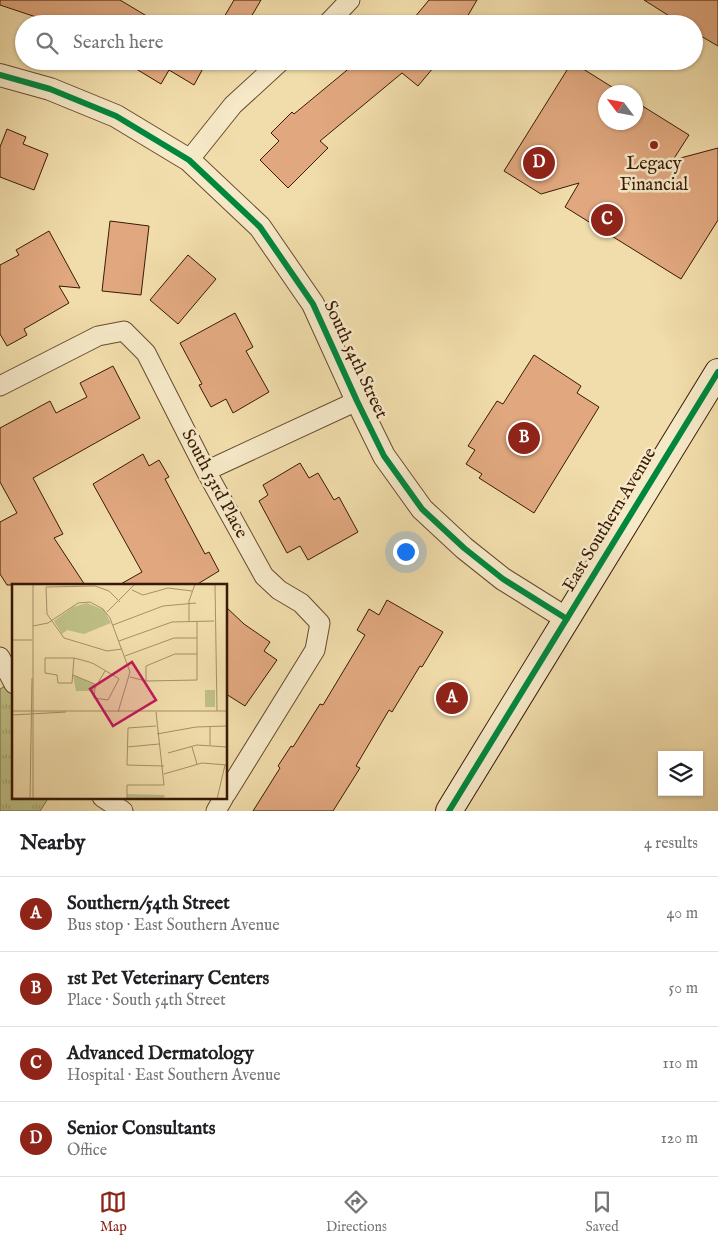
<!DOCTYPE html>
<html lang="en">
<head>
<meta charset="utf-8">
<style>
  :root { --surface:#fff; --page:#f2f2f2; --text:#202124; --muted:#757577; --line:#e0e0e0; --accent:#8f2418 }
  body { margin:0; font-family:"IM FELL English",serif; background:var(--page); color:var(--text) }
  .controls { position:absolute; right:15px; bottom:15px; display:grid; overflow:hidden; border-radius:0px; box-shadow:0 1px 4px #0004 }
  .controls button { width:45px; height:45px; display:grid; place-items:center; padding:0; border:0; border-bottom:1px solid var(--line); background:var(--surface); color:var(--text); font:25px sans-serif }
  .compass { position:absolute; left:598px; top:85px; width:45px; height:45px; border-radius:50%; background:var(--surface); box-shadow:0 1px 4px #0004; rotate:302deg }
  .you { position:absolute; left:405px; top:551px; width:18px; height:18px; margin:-12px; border:4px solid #fff; border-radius:50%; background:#1a73e8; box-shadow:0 0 0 8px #1a73e833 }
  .badge { display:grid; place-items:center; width:32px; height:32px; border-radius:50%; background:var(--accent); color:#fff; font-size:16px; font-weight:700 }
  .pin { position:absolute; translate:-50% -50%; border:2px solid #fff; box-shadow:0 1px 5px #0006 }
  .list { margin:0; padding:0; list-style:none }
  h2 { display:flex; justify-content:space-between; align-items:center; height:65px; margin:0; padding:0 20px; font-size:21px }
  h2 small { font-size:16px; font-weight:400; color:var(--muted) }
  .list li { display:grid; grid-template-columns:32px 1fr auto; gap:15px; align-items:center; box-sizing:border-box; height:75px; padding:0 20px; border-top:1px solid var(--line) }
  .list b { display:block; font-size:19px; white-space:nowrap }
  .list p { margin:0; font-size:16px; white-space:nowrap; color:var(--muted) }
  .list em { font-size:16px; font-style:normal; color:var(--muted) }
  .icon { flex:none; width:28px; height:28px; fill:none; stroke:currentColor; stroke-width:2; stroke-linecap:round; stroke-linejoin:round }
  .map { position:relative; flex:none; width:718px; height:811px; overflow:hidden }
  .search { position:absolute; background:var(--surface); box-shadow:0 1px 4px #0004; left:15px; right:15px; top:15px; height:55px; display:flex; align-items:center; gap:12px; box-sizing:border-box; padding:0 18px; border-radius:28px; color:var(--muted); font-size:19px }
  .sheet { height:365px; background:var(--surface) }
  nav { display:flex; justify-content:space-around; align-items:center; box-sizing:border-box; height:70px; border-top:1px solid var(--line); background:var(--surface); font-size:14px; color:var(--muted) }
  nav a { display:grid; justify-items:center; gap:2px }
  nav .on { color:var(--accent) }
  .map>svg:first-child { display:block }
</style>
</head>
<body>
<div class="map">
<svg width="718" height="811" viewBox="0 0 718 811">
  <defs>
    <pattern id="grass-tufts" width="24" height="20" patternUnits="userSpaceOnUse" patternTransform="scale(1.25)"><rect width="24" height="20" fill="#bec086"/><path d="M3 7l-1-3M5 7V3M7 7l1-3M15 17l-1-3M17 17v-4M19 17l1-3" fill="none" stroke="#a4a472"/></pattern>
  </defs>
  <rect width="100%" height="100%" fill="#f1ddab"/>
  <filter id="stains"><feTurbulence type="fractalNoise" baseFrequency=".004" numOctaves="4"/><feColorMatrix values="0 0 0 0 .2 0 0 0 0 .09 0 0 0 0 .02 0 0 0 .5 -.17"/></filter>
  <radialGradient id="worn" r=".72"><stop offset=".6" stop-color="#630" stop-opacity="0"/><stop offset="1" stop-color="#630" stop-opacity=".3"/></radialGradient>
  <!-- grass -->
  <path fill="url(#grass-tufts)" stroke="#7c6d46" d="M13,682L14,797H49L40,811H0V689Z"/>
  <!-- building -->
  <path fill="#e1a87f" stroke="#391a06" d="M0,0H120L160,24H33L36,17L0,5Z
    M234,0H261L247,24H220Z
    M429,0H477L463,24H409Z
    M644,0H718V46L694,32V24H682Z
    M123,61H207L194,85L169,70L161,84Z
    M358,61H439L418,86L402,73L320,141L328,148L288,188L260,160L279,141L271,133L292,112L294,114Z
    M572,62L620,92H606V122H636V102L689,135L673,160L718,148V220L681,279L565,207L579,183L541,194L504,171Z
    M7,129L26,137L23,144L48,154L34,190L0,177V147Z
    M110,221L149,226L141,295L102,291Z
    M49,231L80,288L59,286L69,303L24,329L27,335L7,346L0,334V265L19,255L16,250Z
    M188,255L216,279L178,324L150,300Z
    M235,313L253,347L246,351L269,392L233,413L226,399L211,407L199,385L202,384L180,343Z
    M534,355L581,386L577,393L599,407L534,513L479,478L482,474L466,464L475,450L468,446L497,401L503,404Z
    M113,366L140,418L33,478L63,534L54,538L85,585H7L0,574V522L17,513L0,482V428L50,401L56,413L87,397L80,383Z
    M143,454L149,466L159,460L169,477L165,479L205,554L209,552L219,571L196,585H119L142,572L93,484Z
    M300,463L309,478L318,473L334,500L339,497L358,532L308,560L300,546L287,553L259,501L268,495L263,485Z
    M387,600L443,632L422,667L420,666L392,712L389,710L356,766L360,768L333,811H253L280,768L278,766L291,746L293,747L320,704L323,705L365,635L357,630L369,609L379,615Z
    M226,607L244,624L270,642L264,651L277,660L245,706L226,694Z"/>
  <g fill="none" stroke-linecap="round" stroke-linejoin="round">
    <!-- minor casing -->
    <g stroke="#674b2f" stroke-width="21">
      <path id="minor" d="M327,24L350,0
        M189,160L233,105L281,61
        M0,386L98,336L124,331L146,353L206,471L264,576L279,590L301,603L320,623L315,650L226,794
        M206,471L357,401
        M0,657L14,684
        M102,797L123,811
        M216,811L224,797"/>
    </g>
    <!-- tertiary casing -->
    <g stroke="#674b2f" stroke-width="24">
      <path id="tertiary" d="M0,75L50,89L116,116L189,160L260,227L313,304L357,401L384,456L422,509L464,548L503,579L567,619"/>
    </g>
    <!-- secondary casing -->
    <g stroke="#391a06" stroke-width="28">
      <path id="secondary" d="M449,811L718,372"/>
    </g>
    <!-- minor -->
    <use href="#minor" stroke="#f6e9c8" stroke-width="19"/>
    <!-- tertiary -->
    <use href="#tertiary" stroke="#f6e9c8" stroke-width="22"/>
    <!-- secondary -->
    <use href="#secondary" stroke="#f6e9c8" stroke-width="26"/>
    <!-- cycleway casing -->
    <g stroke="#f6e9c8" stroke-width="9">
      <path id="cycleway" d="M0,75L50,89L116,116L189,160L260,227L313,304L357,401L384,456L422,509L464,548L503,579L567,619
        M449,811L718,372"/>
    </g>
    <!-- cycleway -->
    <use href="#cycleway" stroke="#00873e" stroke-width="6"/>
  </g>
  <!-- markers -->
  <circle fill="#8f2418" stroke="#f6e9c8" stroke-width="2" cx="654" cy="145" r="5"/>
  <g text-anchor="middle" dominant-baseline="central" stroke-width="5" stroke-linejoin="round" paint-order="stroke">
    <!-- poi labels -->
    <g font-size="18" fill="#391a06" stroke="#f6e9c8">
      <text x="654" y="164">Legacy<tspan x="654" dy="21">Financial</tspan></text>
    </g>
    <!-- street labels -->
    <g font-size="18" fill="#391a06" stroke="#f6e9c8">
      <text transform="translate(355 360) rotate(65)">South 54th Street</text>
      <text transform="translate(214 484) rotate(62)">South 53rd Place</text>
      <text transform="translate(610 520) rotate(-59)">East Southern Avenue</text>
    </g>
  </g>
  <!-- overview -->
  <g transform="translate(12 584)">
    <rect width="215" height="215" fill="#f1ddab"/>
    <path d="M75,19L92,26L99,39L72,50L55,46L50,50L42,37L61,23ZM61,91L85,101L82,107H64ZM193,106H203V123H193ZM115,210L152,211L153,215H115Z" fill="#bec086"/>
    <path fill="none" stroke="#a78f69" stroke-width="1" d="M203,0L205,127M120,6L131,11L156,4L180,7M108,18L97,7L83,2L34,3L35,30L52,54L95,67L110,65M95,28L123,0M177,37V17L183,0M101,41L151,22L184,19M21,42L36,39L66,19L78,18L91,25L98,34L118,88L106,128M0,56H20M107,57L160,38L202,37M113,72L162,54H185M62,74L60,99H46L45,91L33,89V74H62L77,78L82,80L106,94L107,95L96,116L82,114L83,104L93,87M61,91L85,101M118,93L134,97L185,96V37M134,97V82L163,70H185M0,127H215M0,131L54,128M144,142L116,144L115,181L152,182M145,150L184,143L215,142M198,161V142M115,163L147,160M180,163L185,180M156,169L185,161L215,163M152,190L190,179L215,181M0,214L99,215M18,215L20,94M21,215V0M115,215V201H152L144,128M205,215L213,181"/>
    <path fill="#c2185b" fill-opacity="0.15" stroke="#c2185b" stroke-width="2.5" d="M120,78L144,116L101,142L78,105Z"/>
    <rect width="215" height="215" fill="none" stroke="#391a06" stroke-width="2.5"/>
  </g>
  <rect width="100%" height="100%" filter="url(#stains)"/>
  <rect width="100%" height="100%" fill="url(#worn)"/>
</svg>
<div class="controls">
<button><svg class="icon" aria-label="layers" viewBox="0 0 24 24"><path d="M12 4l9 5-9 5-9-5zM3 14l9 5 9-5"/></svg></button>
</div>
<svg class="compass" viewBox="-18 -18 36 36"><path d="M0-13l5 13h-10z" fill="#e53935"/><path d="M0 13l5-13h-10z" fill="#757577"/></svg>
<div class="you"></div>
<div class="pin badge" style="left:452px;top:698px">A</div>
<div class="pin badge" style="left:524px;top:438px">B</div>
<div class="pin badge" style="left:607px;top:220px">C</div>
<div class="pin badge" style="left:539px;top:163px">D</div>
<div class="search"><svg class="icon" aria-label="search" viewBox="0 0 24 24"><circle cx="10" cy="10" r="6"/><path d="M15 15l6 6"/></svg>Search here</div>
</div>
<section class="sheet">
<h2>Nearby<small>4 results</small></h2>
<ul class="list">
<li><span class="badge">A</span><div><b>Southern/54th Street</b><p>Bus stop · East Southern Avenue</p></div><em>40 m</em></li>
<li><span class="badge">B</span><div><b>1st Pet Veterinary Centers</b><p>Place · South 54th Street</p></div><em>50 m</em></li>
<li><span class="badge">C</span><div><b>Advanced Dermatology</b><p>Hospital · East Southern Avenue</p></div><em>110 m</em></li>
<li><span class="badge">D</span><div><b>Senior Consultants</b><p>Office</p></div><em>120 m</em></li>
</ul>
</section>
<nav>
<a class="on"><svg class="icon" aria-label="map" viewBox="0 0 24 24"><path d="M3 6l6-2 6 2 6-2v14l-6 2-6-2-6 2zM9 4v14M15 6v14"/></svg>Map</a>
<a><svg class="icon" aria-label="directions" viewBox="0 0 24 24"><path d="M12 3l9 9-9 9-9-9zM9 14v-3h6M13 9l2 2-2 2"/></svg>Directions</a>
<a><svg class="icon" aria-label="saved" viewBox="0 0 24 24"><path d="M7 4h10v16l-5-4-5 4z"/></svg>Saved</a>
</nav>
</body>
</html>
